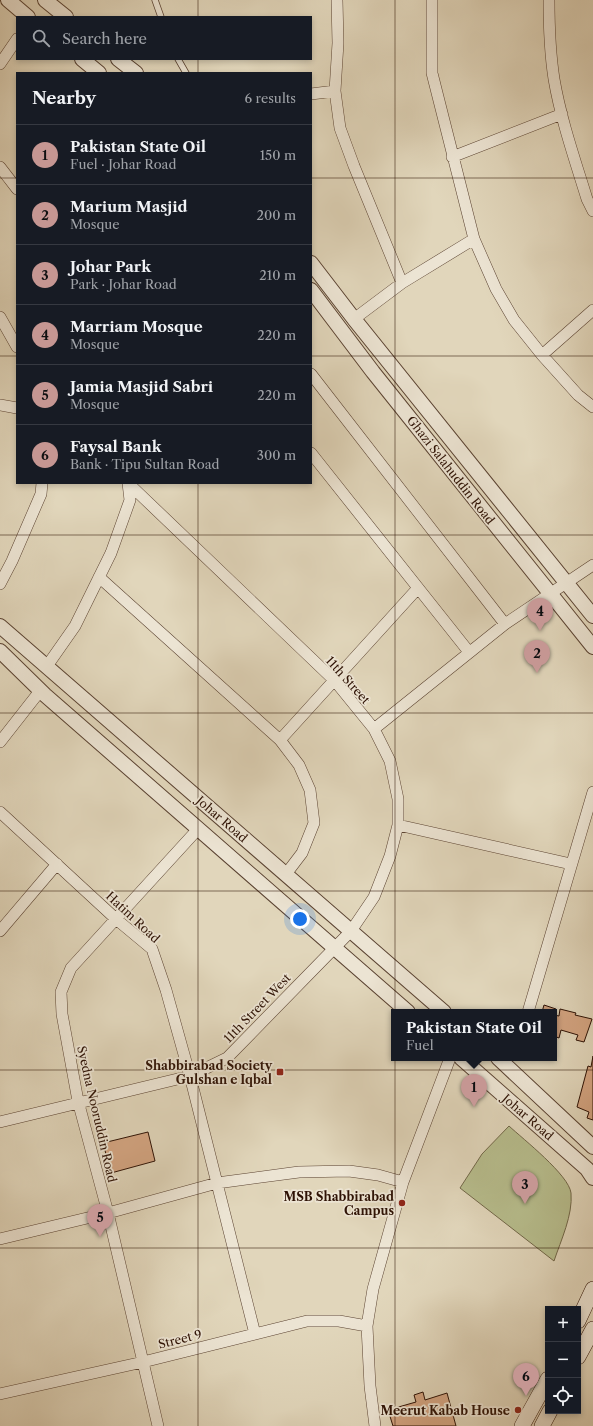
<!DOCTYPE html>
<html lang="en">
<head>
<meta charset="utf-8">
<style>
  :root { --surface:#171b24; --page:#242831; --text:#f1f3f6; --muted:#9ea1a6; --line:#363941; --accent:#c59692 }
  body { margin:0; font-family:"Libre Caslon Text",serif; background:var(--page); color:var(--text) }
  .controls { position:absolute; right:12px; bottom:12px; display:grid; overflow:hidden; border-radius:0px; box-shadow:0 2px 6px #0003 }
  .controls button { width:36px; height:36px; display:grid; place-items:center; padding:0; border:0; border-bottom:1px solid var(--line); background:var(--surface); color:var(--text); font:20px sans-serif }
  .you { position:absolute; left:300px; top:919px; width:14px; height:14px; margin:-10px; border:3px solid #fff; border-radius:50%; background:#1a73e8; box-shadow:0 0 0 6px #1a73e833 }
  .badge { display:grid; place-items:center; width:26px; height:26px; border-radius:50%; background:var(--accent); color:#111; font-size:13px; font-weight:700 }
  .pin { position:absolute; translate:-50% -33px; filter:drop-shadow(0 1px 2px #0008) }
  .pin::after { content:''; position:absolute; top:21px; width:14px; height:12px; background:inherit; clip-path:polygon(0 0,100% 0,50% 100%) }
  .popup { position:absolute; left:391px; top:1009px; width:166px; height:52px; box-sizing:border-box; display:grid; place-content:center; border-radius:0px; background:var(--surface); filter:drop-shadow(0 1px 3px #0005); font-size:13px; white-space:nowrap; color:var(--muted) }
  .popup b { font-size:15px; color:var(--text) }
  .popup::after { content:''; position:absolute; left:50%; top:100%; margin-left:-8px; border:8px solid transparent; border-top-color:var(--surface) }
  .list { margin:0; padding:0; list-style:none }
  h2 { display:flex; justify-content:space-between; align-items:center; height:52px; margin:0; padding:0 16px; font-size:17px }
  h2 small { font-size:13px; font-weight:400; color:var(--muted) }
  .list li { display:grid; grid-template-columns:26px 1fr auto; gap:12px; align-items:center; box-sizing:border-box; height:60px; padding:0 16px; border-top:1px solid var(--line) }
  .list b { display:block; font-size:15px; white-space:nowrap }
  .list p { margin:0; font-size:13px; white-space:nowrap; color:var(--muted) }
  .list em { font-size:13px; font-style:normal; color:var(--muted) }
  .icon { flex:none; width:22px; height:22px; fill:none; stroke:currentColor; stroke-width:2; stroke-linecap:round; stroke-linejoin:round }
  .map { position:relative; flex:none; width:593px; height:1426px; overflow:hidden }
  .search { position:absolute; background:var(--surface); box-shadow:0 2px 6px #0003; left:16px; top:16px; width:296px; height:44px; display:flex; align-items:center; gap:10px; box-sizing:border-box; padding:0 14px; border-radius:0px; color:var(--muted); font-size:15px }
  .panel { position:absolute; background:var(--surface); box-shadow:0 2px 6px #0003; left:16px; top:72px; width:296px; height:412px; border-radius:0px }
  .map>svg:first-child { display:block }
</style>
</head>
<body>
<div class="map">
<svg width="593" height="1426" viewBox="0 0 593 1426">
  <rect width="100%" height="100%" fill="#e1d6bb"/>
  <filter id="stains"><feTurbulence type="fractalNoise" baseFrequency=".005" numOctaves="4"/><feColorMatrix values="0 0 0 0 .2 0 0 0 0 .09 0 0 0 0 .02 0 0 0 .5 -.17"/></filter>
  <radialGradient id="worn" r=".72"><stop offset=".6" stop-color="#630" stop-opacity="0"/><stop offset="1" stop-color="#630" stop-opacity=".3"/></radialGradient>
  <!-- green -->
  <path fill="#b7bd8d" stroke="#726849" d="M509,1126C523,1139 569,1175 571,1193C573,1215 561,1240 554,1261L460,1188L482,1154Z"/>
  <!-- building -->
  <path fill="#d4a582" stroke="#2e1205" d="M544,1005L556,1009L554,1013L542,1012Z
    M560,1009L576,1013L575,1015L592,1019L584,1042L576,1040L578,1035L561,1030L559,1038L554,1036V1015L559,1016Z
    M593,1056V1120L587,1118L589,1112L577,1107L588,1066L591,1067Z
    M148,1132L155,1161L111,1173L103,1143Z
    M423,1392L425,1400L447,1393L456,1426H393L388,1410L416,1402L414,1395Z"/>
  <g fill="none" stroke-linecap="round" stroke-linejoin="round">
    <!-- service casing -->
    <g stroke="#5b4332" stroke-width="7">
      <path id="service" d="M155,0L161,17
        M178,59L186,73"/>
    </g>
    <!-- minor casing -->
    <g stroke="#5b4332" stroke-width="12">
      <path id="minor" d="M337,0L338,43L335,91L340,128L354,166L402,283
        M432,0V73L474,239L496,289L514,320L542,355L578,395L593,407
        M549,0C549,26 550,53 554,79C561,120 575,160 587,199L593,211
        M0,64L17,39
        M311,94L335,91
        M452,157L562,114
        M0,167L17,189
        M0,317L17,347
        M354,319L402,283L474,239
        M542,355L593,310
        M311,374L505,624
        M0,405L17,408
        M311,453L469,652
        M99,577L280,740L299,765L310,790L314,823L302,853L286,874
        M0,584L12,561L41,494L42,483
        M47,666L75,626L111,553L130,500L128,483
        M374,729L505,624L593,565
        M280,740L418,588
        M0,742L40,691
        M0,812L116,919L152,949L166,990L190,1076L255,1334
        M398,825L571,864
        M0,931L57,864
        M528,1012L593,792
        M0,1122L190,1076L227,1058L351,931L374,897L390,856L398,825V799L390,761L374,729L335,681L128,483
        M0,1239L108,1213L217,1183L299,1172L349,1171L378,1175L403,1182
        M0,1394L143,1362L307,1321H339L367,1326
        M158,1426L108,1213L78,1101L62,1014L61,992L71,968L198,829
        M375,1426L370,1386L367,1326L373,1289L403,1182L450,1058"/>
    </g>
    <!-- tertiary casing -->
    <g stroke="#5b4332" stroke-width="16">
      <path id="tertiary" d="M8,0L28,17
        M45,0L66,17
        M82,59L99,73
        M118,59L136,73
        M311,263L354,319L593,616
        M311,290L373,372L593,647
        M0,626L444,1012
        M0,651L45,695L408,1012
        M461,1058L587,1169L593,1178
        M498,1058L593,1147"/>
    </g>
    <!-- secondary casing -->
    <g stroke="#2e1205" stroke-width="16">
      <path id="secondary" d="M578,1321L593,1289
        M578,1357L593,1329
        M522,1426L548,1379
        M542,1426L550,1411"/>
    </g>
    <!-- service -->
    <use href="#service" stroke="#ece4d3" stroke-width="5.5"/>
    <!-- minor -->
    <use href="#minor" stroke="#ece4d3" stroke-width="11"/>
    <!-- tertiary -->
    <use href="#tertiary" stroke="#ece4d3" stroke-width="14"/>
    <!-- secondary -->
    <use href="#secondary" stroke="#ece4d3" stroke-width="15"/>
  </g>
  <!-- grid -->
  <path fill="none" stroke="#2e1205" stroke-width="1" stroke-opacity="0.55" d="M198,0V17M395,0V1426M198,59V73M0,178H17M311,178H593M0,356H17M311,356H593M198,483V1426M0,535H593M0,713H593M0,891H593M0,1070H593M0,1248H593"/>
  <!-- markers -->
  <g fill="#8f2418" stroke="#ece4d3" stroke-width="1.5">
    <rect x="276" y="1068" width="8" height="8" rx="2"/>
    <circle cx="402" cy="1203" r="4"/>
    <circle cx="518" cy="1410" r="4"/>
  </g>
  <g text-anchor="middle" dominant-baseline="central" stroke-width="3.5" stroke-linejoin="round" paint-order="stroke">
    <!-- street labels -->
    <g font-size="12" fill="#2e1205" stroke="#ece4d3">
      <text transform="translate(451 470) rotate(52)">Ghazi Salahuddin Road</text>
      <text transform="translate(348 680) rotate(48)">11th Street</text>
      <text transform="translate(222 819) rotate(41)">Johar Road</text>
      <text transform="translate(133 917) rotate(43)">Hatim Road</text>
      <text transform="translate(257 1008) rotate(-46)">11th Street West</text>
      <text transform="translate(97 1114) rotate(77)">Syedna Nooruddin Road</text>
      <text transform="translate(528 1117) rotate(41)">Johar Road</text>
      <text transform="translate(180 1339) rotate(-14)">Street 9</text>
    </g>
    <!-- poi labels -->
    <g font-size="12" font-weight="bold" fill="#2e1205" stroke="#ece4d3" text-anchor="end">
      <text x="272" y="1065">Shabbirabad Society<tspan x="272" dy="14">Gulshan e Iqbal</tspan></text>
      <text x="394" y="1196">MSB Shabbirabad<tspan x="394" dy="14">Campus</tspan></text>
      <text x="510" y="1410">Meerut Kabab House</text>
    </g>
  </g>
  <rect width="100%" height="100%" filter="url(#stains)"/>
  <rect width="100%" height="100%" fill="url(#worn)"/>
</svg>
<div class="controls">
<button>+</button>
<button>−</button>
<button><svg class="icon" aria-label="locate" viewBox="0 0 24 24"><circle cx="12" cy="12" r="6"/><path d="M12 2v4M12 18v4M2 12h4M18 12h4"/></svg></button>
</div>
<div class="you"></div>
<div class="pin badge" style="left:474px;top:1107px">1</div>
<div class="popup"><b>Pakistan State Oil</b>Fuel</div>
<div class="pin badge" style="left:537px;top:673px">2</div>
<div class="pin badge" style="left:525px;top:1204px">3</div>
<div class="pin badge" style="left:540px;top:631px">4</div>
<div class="pin badge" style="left:100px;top:1237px">5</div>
<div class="pin badge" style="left:526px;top:1396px">6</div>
<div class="search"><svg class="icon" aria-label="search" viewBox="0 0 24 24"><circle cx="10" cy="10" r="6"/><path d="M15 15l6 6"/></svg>Search here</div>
<section class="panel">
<h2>Nearby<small>6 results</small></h2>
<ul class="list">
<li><span class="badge">1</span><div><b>Pakistan State Oil</b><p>Fuel · Johar Road</p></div><em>150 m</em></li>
<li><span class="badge">2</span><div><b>Marium Masjid</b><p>Mosque</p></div><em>200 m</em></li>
<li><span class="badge">3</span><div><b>Johar Park</b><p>Park · Johar Road</p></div><em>210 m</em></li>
<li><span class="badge">4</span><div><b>Marriam Mosque</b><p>Mosque</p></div><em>220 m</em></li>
<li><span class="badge">5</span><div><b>Jamia Masjid Sabri</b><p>Mosque</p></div><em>220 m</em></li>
<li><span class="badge">6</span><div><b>Faysal Bank</b><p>Bank · Tipu Sultan Road</p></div><em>300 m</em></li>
</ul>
</section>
</div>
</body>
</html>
